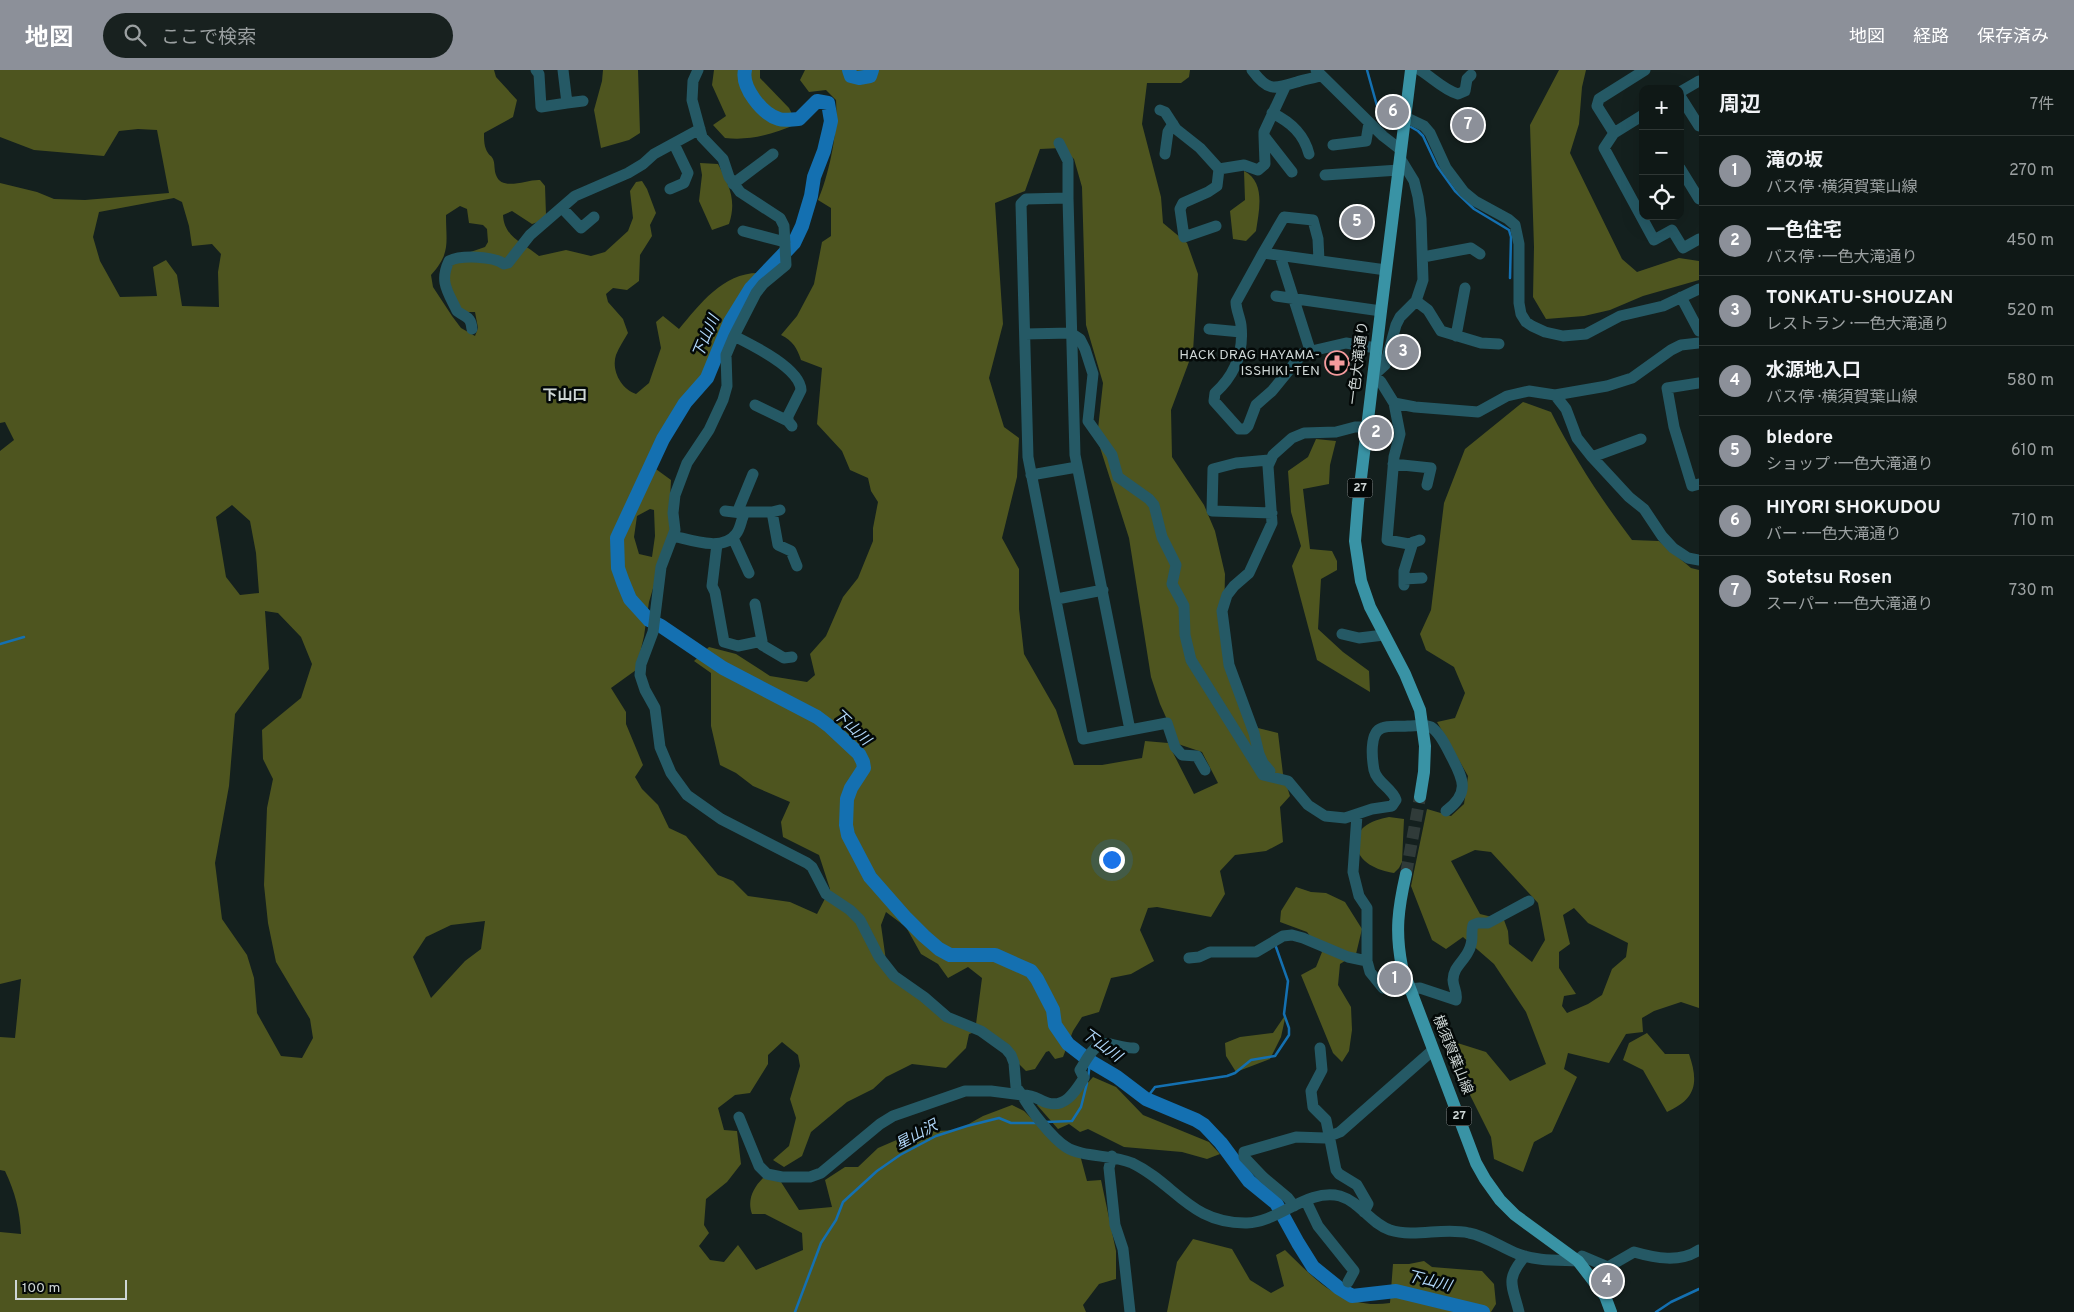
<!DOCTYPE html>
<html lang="ja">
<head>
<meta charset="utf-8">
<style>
  :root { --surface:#0f1816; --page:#18211f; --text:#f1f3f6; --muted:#9ba0a1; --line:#2f3735; --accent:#8c9099 }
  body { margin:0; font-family:Overpass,"Noto Sans JP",sans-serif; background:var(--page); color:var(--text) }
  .controls { position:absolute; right:15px; top:15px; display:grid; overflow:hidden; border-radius:10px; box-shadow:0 5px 20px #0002 }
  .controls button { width:45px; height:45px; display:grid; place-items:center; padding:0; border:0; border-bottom:1px solid var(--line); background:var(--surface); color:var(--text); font:25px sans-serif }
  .scale { position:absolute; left:15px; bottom:12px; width:112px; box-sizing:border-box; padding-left:5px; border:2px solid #ced6d5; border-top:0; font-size:14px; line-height:18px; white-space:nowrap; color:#ced6d5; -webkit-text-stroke:4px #040908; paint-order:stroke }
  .you { position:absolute; left:1111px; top:789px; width:18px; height:18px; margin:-12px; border:4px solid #fff; border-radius:50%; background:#1a73e8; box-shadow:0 0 0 8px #1a73e833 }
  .badge { display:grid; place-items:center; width:32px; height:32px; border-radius:50%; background:var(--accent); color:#fff; font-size:16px; font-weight:700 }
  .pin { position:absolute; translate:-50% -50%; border:2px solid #fff; box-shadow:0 1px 5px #0006 }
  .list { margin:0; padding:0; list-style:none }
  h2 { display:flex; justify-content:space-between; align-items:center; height:65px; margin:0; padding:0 20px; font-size:21px }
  h2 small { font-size:16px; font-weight:400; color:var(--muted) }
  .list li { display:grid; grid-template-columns:32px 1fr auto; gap:15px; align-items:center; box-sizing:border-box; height:70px; padding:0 20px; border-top:1px solid var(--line) }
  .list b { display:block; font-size:19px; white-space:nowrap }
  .list p { margin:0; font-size:16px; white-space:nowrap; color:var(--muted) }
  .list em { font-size:16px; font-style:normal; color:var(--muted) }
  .icon { flex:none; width:28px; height:28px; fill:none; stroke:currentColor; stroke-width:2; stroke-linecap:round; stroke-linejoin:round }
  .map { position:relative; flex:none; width:1699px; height:1242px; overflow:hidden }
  header { display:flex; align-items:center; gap:30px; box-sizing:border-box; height:70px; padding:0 25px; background:var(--accent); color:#fff }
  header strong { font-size:24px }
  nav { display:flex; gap:28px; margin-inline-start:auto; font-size:18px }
  .search { width:350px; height:45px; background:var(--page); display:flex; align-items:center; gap:12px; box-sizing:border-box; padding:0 18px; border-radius:28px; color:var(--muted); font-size:19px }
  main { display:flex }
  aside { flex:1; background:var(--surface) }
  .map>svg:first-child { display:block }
</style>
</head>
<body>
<header>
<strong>地図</strong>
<div class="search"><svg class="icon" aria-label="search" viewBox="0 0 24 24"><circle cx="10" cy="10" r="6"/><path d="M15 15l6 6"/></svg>ここで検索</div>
<nav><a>地図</a><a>経路</a><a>保存済み</a></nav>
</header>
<main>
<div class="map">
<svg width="1699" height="1242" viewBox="0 0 1699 1242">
  <rect width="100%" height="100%" fill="#14201e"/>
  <!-- forest -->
  <path fill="#4e551f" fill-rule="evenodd" d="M0,0H494L496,7L517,30L513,47L484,63C484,70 484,77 488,83C490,86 491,85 493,89C495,93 494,100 496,105C502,122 527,109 540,110L545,116L546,145L538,152L532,154L512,141L503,145C504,167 523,173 539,186L566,180L591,186L605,182L628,161L633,148L630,121L636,112L642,111L647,119L656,143L650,155L652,166L640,185L639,211L627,220L613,218L606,224L608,232L623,249L628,263C624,270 619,277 616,285C611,300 621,319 636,324L649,313L661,278L656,252L663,246L679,259C700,234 723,203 758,203L744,221L726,254L704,303L671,347L649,394L671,410L669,447L670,460L649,532L644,566L636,600L611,618L626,642V654L643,695L635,707L642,719L658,735L669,758L686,766L718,805L733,811L748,826L790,832L817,844L830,819L819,785L783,767L781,752L790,732L753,716L736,703L720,695L711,656V603L694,591L709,577L736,584L770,606L807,612L815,605L810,584L826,566L843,527L858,508L873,471V458L878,432L871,421L868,408L850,400L842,381L817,354L822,298L801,290C797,278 793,271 781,265L797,246L814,214L822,172L831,166V138L818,130C830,102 838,60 836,30L826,20L809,22L800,10L805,0H1190L1189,7L1181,13H1147L1142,54L1161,127L1163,153L1187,173L1198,204L1193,281L1171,340L1172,387L1204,435L1215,461L1225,504L1223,590L1258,658L1278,663L1283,704L1290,726L1280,737L1283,772L1266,781L1235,785L1220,801L1225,824L1211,847L1157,837L1148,838L1140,860L1154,891L1131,904L1111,908L1099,942L1082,947L1073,961L1063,987L1055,989L1049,981L1046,982L1035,999L1026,1001L984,959L969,964L966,978L946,998L912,994L886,1007L873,1019L847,1032L811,1062L802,1086L784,1097L773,1090L789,1076L796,1048L790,1029L800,996L798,985L782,972L768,985V994L750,1023L735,1025L718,1038L724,1060L737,1061L741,1094L727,1112L706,1129L704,1155L709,1163L699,1176L710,1190L724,1192L738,1175L756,1200L803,1180L802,1163L765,1144H752C747,1130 753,1118 763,1108L781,1112L799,1140L832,1137L825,1110L845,1097H858L878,1078L915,1062L958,1060L983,1046L1012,1035L1024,1041L1059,1076L1080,1085L1087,1111L1101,1110L1116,1181V1209L1099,1214L1083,1235L1086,1242H0V1162L21,1164C20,1141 15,1122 5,1101L0,1100V967L15,968L21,909L0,914V381L14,370L5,352L0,353V113L37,122L54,129L85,130L169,123L157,60L138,59L119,61L104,86L34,80L0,67ZM1061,78L1074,89L1082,117L1086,255L1103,313L1097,368L1129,468L1151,607L1160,634L1178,674L1202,682L1218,713L1194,724L1168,673L1145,671L1142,688L1102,695H1074L1056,640L1024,584L1019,539V499L1002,468L1017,407L1019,368L1004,357L989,308L1003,254L995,133L1025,121L1040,79ZM174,128L182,132L189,156L192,176L212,174L221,184L218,202L219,237L182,236L177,205L166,190L153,197L157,226L120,227L100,191L93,167L99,142ZM460,136L467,139L469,153L483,155L487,159L488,172L485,177L456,187L444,211L463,242H475L478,258L475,266L461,258L452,246L433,217L431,205C451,183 446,173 446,145ZM232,435L250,451L256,483L259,523L240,525L226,507L216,447ZM650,439L654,440L655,466L652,487L639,484L634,467L637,446ZM265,541L278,543L301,567L312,594L301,628L262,660L263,689L273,709L267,738L264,815L268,853L276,892L310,949L313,968L302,988L281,986L257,943L254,908L247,885L222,849L215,793L229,716L235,644L269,599ZM886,842L906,857L921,884L938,894L948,908L968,897L982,908L976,954L940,945L888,905L881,855ZM485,851L481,879L465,891L431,928L413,887L426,867L451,855Z
    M603,0H638L640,63L629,70L601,78L594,40L602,11Z
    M714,0H760V8L789,38L797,54C773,64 751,71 725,68L713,55L726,46L712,15Z
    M1559,0H1586L1582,17L1579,54L1570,83L1622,189L1637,202L1679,188L1699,191V210L1643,226L1610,240L1584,246L1546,249L1533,227L1534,177L1530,55Z
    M700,93L718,94C729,115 737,130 729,154L712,160L699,131L702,105Z
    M1244,101C1266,112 1259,141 1256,161L1246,171L1233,169L1230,141L1245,130Z
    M1523,332L1551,342C1574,388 1601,429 1632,470L1659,471L1691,498L1699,500V938L1681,932L1654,941L1642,948L1643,962L1626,964L1609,993L1568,983L1564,999L1577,1007L1552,1062L1534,1072L1523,1102L1494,1089L1491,1067L1464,1013L1448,970L1486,982L1510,1011L1546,994L1526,942L1494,894L1463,867L1446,879L1432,870L1411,816L1427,739L1451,746L1464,734L1468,706L1437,652L1455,648L1465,623L1454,597L1426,580L1420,564L1431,540L1444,433L1465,379ZM1475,780L1491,782L1538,833L1545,870L1532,892L1509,874L1508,861L1504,850L1480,844L1451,791ZM1574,838L1588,853L1628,873L1626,887L1612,899L1602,925L1588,934L1567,943L1562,936L1564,926L1576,924L1559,898V882L1570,874L1563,845Z
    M1316,369L1336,371L1330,395L1329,414L1303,419L1310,479L1332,481L1337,491V500L1321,509L1318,559L1343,582L1369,601L1370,622L1317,590L1292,496L1301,476L1291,442L1288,401L1308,387Z
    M1389,747L1404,749L1402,792L1399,798L1394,803C1376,801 1351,789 1358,767C1360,763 1361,759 1364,757C1371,751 1380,749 1389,747Z
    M1296,817L1311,822L1326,823L1345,832L1362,859L1356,884L1340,894L1338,915L1351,937L1352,960L1349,981L1342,992L1333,983L1301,905L1316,897L1322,882L1307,862L1280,852L1281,841Z
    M1286,944L1281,967L1270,989L1236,1002L1226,986L1225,973L1240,967L1273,963Z
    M1647,963L1665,984H1689C1699,1013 1696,1029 1667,1042L1643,1000L1623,990L1629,973Z
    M1093,1007L1116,1017L1143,1045L1209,1072L1220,1084L1207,1089L1182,1082L1124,1077L1088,1059L1080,1062L1069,1054L1058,1059L1037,1035L1039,1033L1076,1026Z
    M1193,1169L1232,1179L1250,1210L1271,1223L1284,1216L1276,1185L1285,1180C1317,1211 1342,1240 1390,1233L1393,1194H1409L1424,1191L1432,1197L1482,1201L1494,1214L1496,1234L1491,1242H1167L1177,1192Z"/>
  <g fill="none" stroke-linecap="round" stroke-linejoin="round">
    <!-- stream -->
    <path stroke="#1470b1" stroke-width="2.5" d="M1367,0L1379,43L1395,55
      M1411,57L1418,61L1423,66L1437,96L1455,121L1474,139L1509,160L1511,167L1510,208
      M0,574L24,567
      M1088,1008L1090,993
      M1146,1029L1155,1017L1227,1006L1235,1003L1251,990L1275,986L1289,965V958L1284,944L1288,911L1276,877
      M1046,1052L1072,1051L1081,1037L1087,1013
      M795,1242L821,1173L836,1150L843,1132L877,1101L900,1085L936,1066L967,1056L999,1048L1011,1053H1036
      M1656,1242L1671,1232L1699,1219"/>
    <!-- river -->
    <path stroke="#1470b1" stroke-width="14" d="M745,0C741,17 762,44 779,49C784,51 793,49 799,49L817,31L828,33L831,51L829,60L824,81L814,107L811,126L802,156L794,173L751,218L730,252L707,308L685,333L663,369L617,468L618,498L623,512L630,529L649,550L661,556L723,598L817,647L829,656L859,684L863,692L864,698L851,718L847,729L846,755L848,765L870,807L906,848L924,866L939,879L950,885H995L1031,901L1037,909L1053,940L1055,955L1068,974L1090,991L1117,1007L1146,1029L1196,1050L1204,1055L1221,1073L1249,1111L1276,1133L1298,1173L1313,1197L1339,1218L1352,1226L1396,1221L1483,1242
      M849,0L851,6L859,8L870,6L872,0"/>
    <!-- major-tunnel -->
    <path stroke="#303b39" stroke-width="12" stroke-dasharray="12 6" stroke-linecap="butt" d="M1406,804L1420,727"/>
    <!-- minor -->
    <path stroke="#255965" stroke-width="11" d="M536,0L539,4L541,37L567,33L563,0
      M698,0L693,11L692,30L702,67L723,89L729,107L740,122L780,148L784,156L786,195L763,214L756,223L734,266L726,285L727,316L723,330L709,360L687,393L675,425L673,443L675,460L661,497L653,562L641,594L640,605L645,620L655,638L660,677L671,703L687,725L721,749L807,793L812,797L826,824L850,840L860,850L879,887L894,906L924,927L947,947L981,961L1006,979L1011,985L1014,993L1016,1017L1022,1025C1037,1025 1037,1030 1048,1033C1066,1038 1076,1020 1084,1008L1080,1000C1087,989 1095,970 1111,974C1120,976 1125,978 1134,978
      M1252,0C1268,22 1274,19 1297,12C1305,9 1313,8 1321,6
      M1316,0L1383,66L1401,80
      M1420,0C1433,8 1444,20 1458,24L1465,21L1467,9L1471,5
      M1285,17L1264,62V66L1292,102
      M1680,22L1699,11
      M1680,26L1699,56
      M567,33L583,31
      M1160,40L1165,42L1176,59L1200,78L1219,99
      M1272,43C1291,52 1304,64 1309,84
      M1643,45L1614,63L1604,78L1654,170L1672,160L1683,178L1699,169
      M1405,47L1424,56L1430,63L1446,98L1464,122L1475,131L1508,149L1515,155L1519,174V233L1521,244L1526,252L1532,256L1545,262L1563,266L1586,264L1620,246L1663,236L1699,219
      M1614,63L1597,36L1599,29L1645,0
      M1059,73L1068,91V128
      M1333,75L1366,71L1369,53
      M1165,84L1168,62L1173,54
      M1400,88L1414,111L1418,127L1421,149L1423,210L1416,231L1400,247L1396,255L1385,295L1374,305L1381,312L1394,333L1415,337L1478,342L1507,326L1529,321L1555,325L1607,316L1632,308L1671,280L1681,275L1699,273
      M1680,98L1699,129
      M1325,105L1399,100
      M733,114L773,84
      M670,119L684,113L688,103L674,74
      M1068,128L1075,385L1130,660L1083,669L1028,387L1021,134L1026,129Z
      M562,138L581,158L594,147
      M1216,156L1184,167L1180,139L1183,133L1208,122L1217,116L1219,99L1244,95L1258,100L1265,94L1264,66
      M743,161L785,172
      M1263,183L1284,147L1313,150L1318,169L1319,191
      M1280,186L1310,280
      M1423,187L1471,178L1480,184
      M1276,226L1381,241
      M1681,227L1699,261
      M1416,231L1428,240L1441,261L1481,273L1499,274
      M472,259C471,246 466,248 457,241C448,222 439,212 449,191C461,185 493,186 504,194L508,193L530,165L575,126L628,103L643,94L654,84L700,59
      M1209,259L1241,262
      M1025,264L1071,263L1080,269L1085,279L1093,304L1088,351L1112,385L1118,407L1149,429L1154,435L1162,467L1176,495L1172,514L1184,536L1185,565L1191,590L1263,705L1288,711L1308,735L1325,746L1345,748L1372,739L1392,736L1396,730C1392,718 1377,713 1374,700C1372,689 1369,662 1382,658C1389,655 1400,657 1408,656C1415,656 1425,654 1431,657C1439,662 1445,674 1449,682C1461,706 1473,721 1446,741
      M734,266C752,275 800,298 801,320L788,346V351L792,356
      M1456,266L1465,218
      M1376,278L1346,273L1303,283L1272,321L1256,335L1248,356L1245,359H1239L1214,331L1215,323C1235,305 1244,283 1241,255C1240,247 1236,240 1236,232L1263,183L1386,200
      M1699,313L1667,318L1674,357L1692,416L1699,414
      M1555,325L1566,339L1577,368L1592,387L1629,427L1644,439L1662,466L1673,478L1688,488L1699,490
      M1394,333L1400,364L1394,387L1387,470L1409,474L1420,470
      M755,335L788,351
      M1592,387L1641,369
      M1269,390L1236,393L1213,399L1212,441L1272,443
      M1393,394L1431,398L1427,415
      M1031,405L1077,397
      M725,441L742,443
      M772,442L778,475L791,481L797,496
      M743,445L739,438L753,404
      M673,466C691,470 723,482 736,464C741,458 741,449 745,442H772L780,440
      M733,468L749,503
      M717,474L712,516L715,522L724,572L738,576L762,571L755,534
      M1404,509L1422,508
      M1404,515V501L1413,472
      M1057,529L1103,520
      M1342,564L1359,568L1384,565
      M762,571V575L784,588L792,587
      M1130,660L1167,653L1175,677L1182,685L1197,686L1205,700
      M1270,701L1263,693L1259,684L1254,663L1229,595L1222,541L1227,525L1234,516L1249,503L1272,453L1268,396L1273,385L1292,368L1304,363L1336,362L1355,357H1367
      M1357,745L1353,802L1359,826L1367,838V891L1370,902L1383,918L1395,920L1420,918L1456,930C1458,923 1453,917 1453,910C1453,898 1463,892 1468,882C1475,870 1470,865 1473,855L1478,853H1488L1529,831
      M1189,888L1199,887L1210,882H1256L1283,866L1292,865L1303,868L1348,887L1367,891
      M1320,978L1322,1000L1311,1021L1313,1037L1326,1050L1336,1100L1339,1104L1357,1115L1368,1134L1364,1142
      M739,1047L759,1096L767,1104L782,1107H810L821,1103L880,1054L893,1046L965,1021H991L1022,1025C1030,1040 1052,1068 1066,1077C1083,1088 1111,1084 1132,1093C1176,1114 1190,1154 1247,1153C1279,1152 1307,1118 1340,1126C1360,1132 1370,1153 1390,1160C1415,1168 1443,1157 1469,1163C1486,1166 1502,1178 1518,1184C1536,1191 1558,1190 1578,1191L1582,1186L1608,1197L1634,1182C1655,1188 1680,1193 1699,1180
      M1112,1086L1109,1098L1115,1155L1123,1179L1130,1242
      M1306,1131L1318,1156L1354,1201L1348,1212
      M1294,1136L1288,1128L1263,1107L1244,1087V1082L1296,1067L1325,1068L1340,1062L1433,980
      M1519,1242C1512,1214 1505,1210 1525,1186"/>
    <!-- major -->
    <path stroke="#3993a5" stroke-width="12" d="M1411,0L1381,241L1358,433L1355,471L1361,511L1370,537L1405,604L1420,640L1425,676L1424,702L1420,727
      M1406,804C1398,839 1395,862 1402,897L1476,1093L1485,1109L1500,1130L1515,1145L1578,1191L1605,1226L1611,1242"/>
  </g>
  <!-- icons -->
  <defs>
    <g id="pharmacy-ring" transform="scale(1.25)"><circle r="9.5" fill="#040908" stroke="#f59b9d" stroke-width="1.5"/><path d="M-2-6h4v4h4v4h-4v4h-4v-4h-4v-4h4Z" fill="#f59b9d"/></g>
  </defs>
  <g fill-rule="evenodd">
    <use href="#pharmacy-ring" x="1337" y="293"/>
  </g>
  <g text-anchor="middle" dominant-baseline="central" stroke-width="5" stroke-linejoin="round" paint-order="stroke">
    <!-- shield labels -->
    <g fill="#040908" stroke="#919898" stroke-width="1">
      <rect x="1347.5" y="408.5" width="25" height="19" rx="4"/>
      <rect x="1446.5" y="1036.5" width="25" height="19" rx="4"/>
    </g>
    <g font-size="12" font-weight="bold" fill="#ced6d5">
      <text x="1360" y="418">27</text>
      <text x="1459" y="1046">27</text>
    </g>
    <!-- poi labels -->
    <g font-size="14" fill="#ced6d5" stroke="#040908" text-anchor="end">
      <text x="1320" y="285">HACK DRAG HAYAMA-<tspan x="1320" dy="16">ISSHIKI-TEN</tspan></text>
    </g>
    <!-- street labels -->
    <g font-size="14" fill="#ced6d5" stroke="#040908">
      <text transform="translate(1359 293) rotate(-83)">一色大滝通り</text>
      <text transform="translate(1452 985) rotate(68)">横須賀葉山線</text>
    </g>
    <!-- water labels -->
    <g font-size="15" font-style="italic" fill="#b1d7fa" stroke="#040908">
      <text transform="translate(707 267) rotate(-67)">下山川</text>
      <text transform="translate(851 658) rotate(43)">下山川</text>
      <text transform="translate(1101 976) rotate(36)">下山川</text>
      <text transform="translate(917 1066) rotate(-28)">星山沢</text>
      <text transform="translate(1429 1212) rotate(14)">下山川</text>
    </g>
    <!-- neighbourhood labels -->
    <g font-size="15" font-weight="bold" fill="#ced6d5" stroke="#040908">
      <text x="565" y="326">下山口</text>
    </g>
  </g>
</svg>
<div class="controls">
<button>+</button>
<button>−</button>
<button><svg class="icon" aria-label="locate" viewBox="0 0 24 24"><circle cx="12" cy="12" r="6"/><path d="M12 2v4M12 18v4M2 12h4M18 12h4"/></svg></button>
</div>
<div class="scale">100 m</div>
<div class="you"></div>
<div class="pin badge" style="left:1395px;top:909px">1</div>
<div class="pin badge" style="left:1376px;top:363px">2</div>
<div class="pin badge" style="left:1403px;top:282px">3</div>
<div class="pin badge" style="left:1607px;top:1211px">4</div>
<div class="pin badge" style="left:1357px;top:152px">5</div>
<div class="pin badge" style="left:1393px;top:42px">6</div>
<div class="pin badge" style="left:1468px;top:55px">7</div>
</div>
<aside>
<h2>周辺<small>7件</small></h2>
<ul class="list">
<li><span class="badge">1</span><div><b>滝の坂</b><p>バス停 · 横須賀葉山線</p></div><em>270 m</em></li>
<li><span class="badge">2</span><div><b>一色住宅</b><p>バス停 · 一色大滝通り</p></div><em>450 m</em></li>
<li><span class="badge">3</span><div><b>TONKATU-SHOUZAN</b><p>レストラン · 一色大滝通り</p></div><em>520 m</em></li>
<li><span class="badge">4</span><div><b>水源地入口</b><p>バス停 · 横須賀葉山線</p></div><em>580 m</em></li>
<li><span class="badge">5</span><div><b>bledore</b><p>ショップ · 一色大滝通り</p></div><em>610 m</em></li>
<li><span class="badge">6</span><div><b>HIYORI SHOKUDOU</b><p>バー · 一色大滝通り</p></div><em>710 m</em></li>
<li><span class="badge">7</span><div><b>Sotetsu Rosen</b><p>スーパー · 一色大滝通り</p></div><em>730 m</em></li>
</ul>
</aside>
</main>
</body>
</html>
